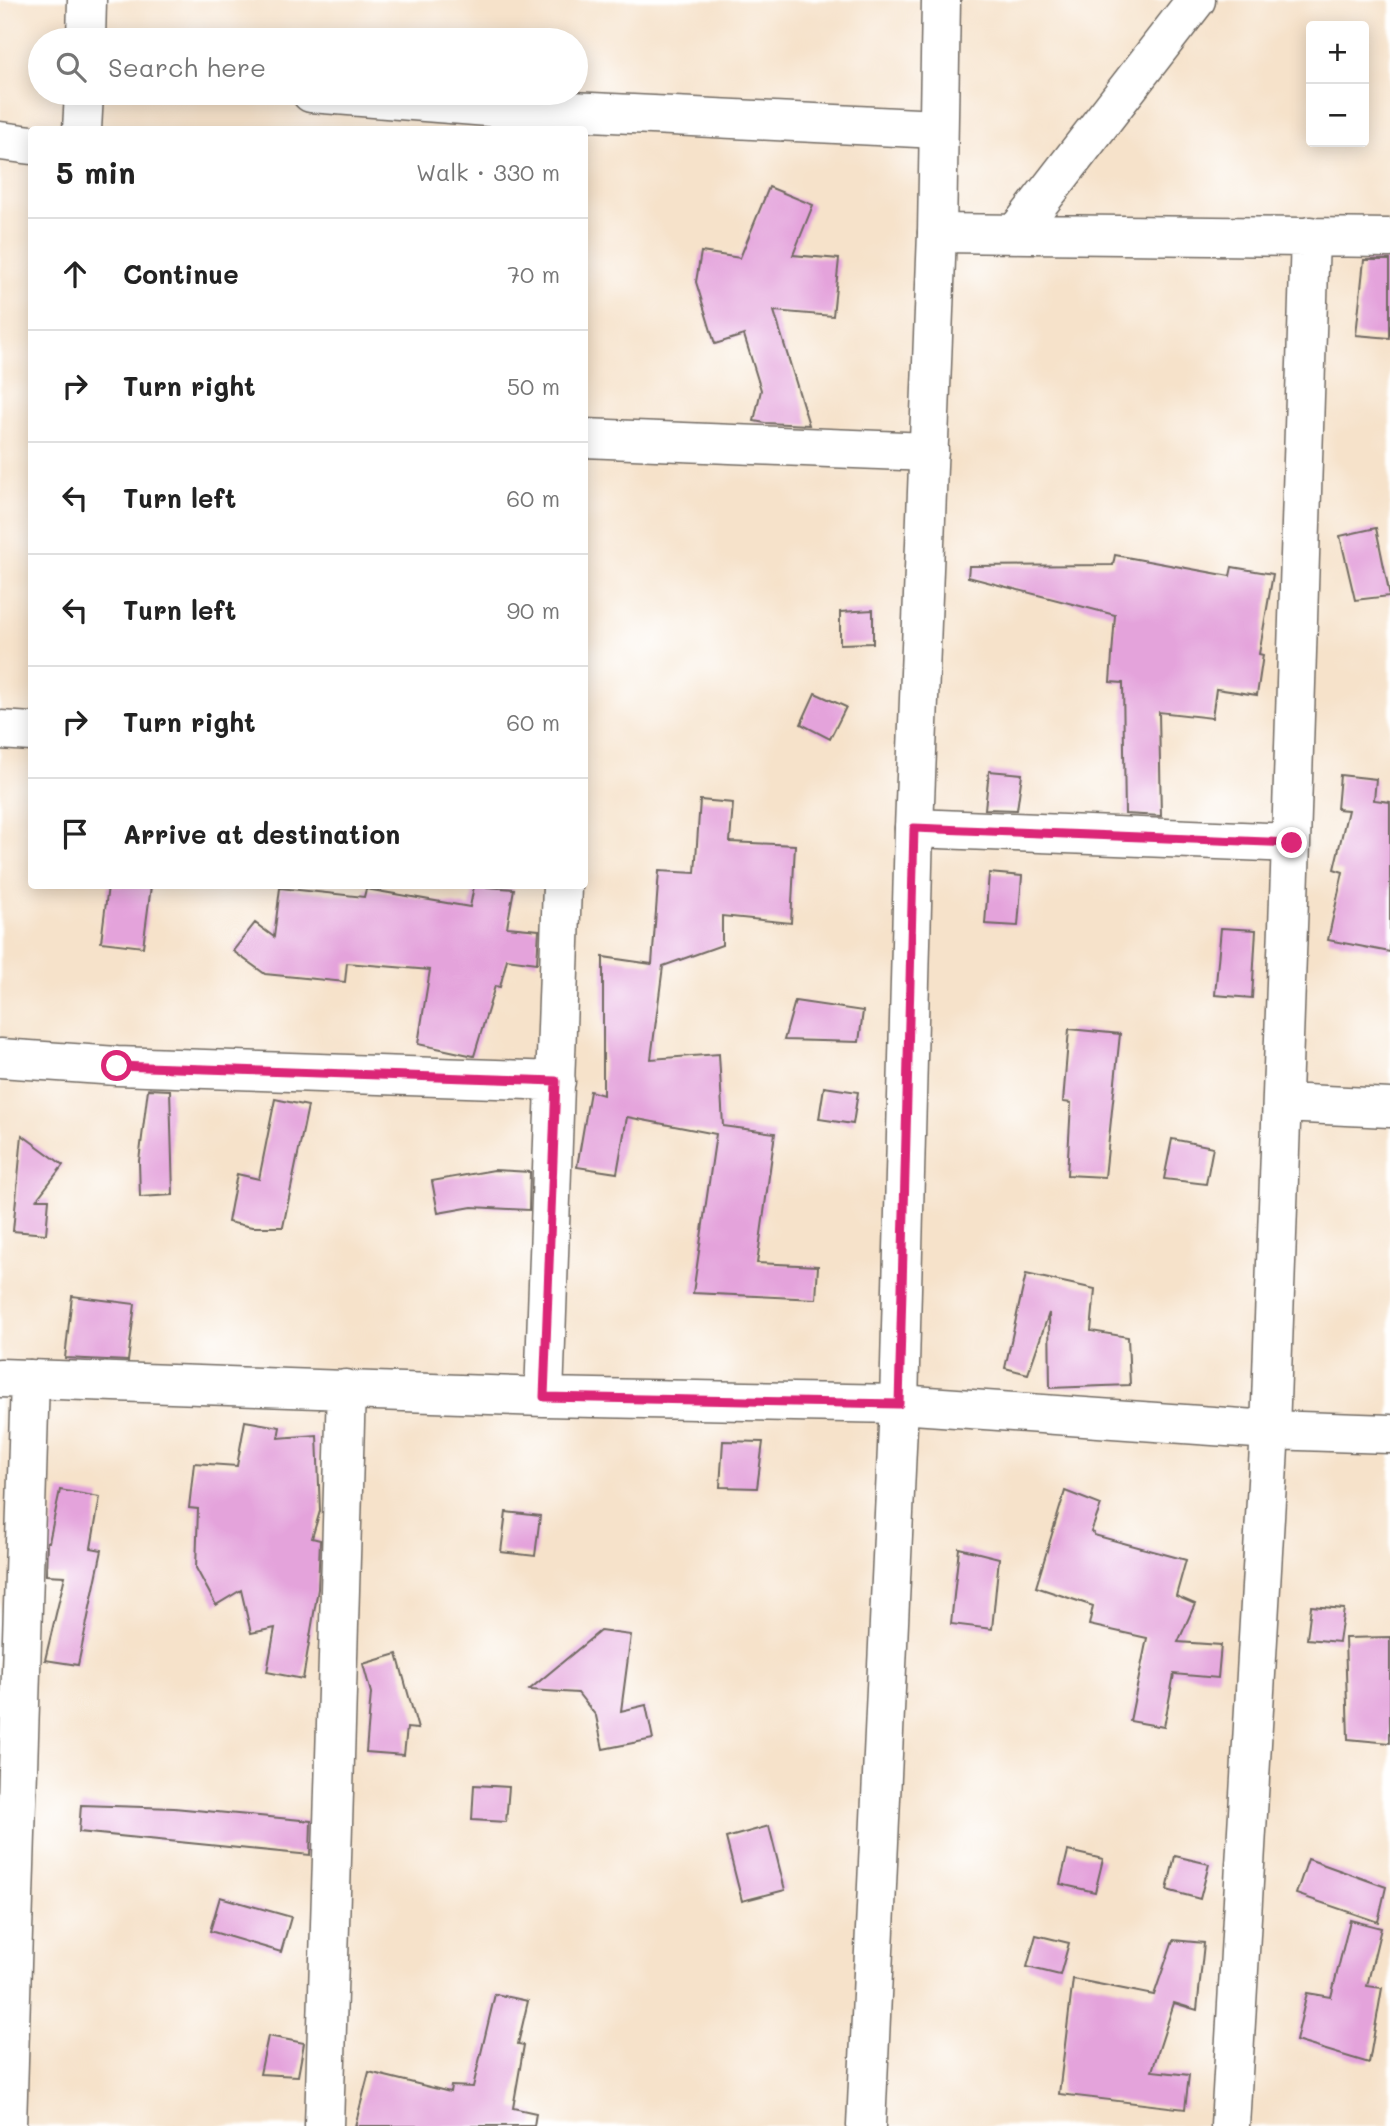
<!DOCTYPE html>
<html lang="en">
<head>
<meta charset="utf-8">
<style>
  :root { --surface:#fff; --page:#f6f6f6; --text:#222; --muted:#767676; --line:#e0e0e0 }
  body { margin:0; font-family:Mali,sans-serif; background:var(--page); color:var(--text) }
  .controls { position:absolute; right:21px; top:21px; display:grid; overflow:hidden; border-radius:7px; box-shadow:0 4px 18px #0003 }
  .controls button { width:63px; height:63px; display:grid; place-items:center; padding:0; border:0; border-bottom:2px solid var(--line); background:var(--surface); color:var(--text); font:35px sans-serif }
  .stop { position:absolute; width:21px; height:21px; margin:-16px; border:5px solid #db2777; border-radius:50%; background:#fff }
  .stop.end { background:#db2777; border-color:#fff; box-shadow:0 2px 7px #0008 }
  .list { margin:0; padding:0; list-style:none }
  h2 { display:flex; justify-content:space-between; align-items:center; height:91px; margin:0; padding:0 28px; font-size:30px }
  h2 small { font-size:23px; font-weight:400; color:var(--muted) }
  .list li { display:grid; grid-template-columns:46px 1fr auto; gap:21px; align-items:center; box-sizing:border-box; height:112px; padding:0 28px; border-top:2px solid var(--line) }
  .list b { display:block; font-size:26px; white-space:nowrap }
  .list em { font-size:23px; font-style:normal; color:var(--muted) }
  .icon { flex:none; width:38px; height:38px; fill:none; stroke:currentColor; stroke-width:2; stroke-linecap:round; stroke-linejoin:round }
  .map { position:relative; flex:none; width:1390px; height:2126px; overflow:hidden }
  .search { position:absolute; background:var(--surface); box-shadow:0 4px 18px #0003; left:28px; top:28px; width:560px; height:77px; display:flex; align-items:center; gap:18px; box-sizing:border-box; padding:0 24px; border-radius:38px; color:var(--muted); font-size:26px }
  .panel { position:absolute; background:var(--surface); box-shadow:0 4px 18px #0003; left:28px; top:126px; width:560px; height:763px; border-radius:7px }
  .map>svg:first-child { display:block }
</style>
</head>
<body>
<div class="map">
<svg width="1390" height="2126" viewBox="0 0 1390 2126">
  <rect width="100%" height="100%" fill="#fff"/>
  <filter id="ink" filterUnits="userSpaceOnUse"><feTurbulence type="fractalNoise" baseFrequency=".0143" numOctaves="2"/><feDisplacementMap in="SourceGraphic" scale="14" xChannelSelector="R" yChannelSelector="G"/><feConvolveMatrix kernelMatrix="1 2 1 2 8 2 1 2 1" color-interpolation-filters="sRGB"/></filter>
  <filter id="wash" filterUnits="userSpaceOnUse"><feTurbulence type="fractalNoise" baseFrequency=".00686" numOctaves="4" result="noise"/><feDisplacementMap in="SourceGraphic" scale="28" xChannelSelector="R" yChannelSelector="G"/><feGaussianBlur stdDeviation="1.57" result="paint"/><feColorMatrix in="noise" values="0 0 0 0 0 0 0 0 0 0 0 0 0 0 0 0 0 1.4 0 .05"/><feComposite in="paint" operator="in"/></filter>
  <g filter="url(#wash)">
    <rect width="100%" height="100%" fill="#f6e2ca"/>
    <g id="blocks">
      <!-- building -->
      <path fill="#e4a3db" d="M769,187L813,205L793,255L839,259L833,316L774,311L809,425L765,423L754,421L761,390L744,335L715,344L696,282L701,252L740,258Z
        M1364,260H1390V338L1356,335Z
        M1376,528L1390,596L1355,600L1340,536Z
        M1115,555L1230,576L1232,567L1273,574L1259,654L1263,655L1257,695L1216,689L1212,718L1159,712L1161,816L1125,814L1123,683L1110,682L1115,615L968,577L969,566L1113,565Z
        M873,610V643L840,644V612Z
        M815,693L846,707L830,739L801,724Z
        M989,771L1022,774L1017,810L985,809Z
        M1340,775L1376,779L1374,800L1390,802V952L1328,940L1343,872L1334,869L1348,810L1337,809Z
        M700,800L733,803L730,842L795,845L791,923L722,916V945L663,966L651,1059L719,1054L723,1126L775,1133L757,1263L818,1266L816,1299L693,1293L716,1134L627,1117L617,1173L577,1167L590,1091L603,1095V957L652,964L659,871L695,873Z
        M989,873L1022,876L1018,926L985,924Z
        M108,886H151L143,947L101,942Z
        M474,886L514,889L507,927L539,930L537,963L507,959L500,987L495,986L474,1056L418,1044L430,970L347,963L345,982L265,974L233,951L255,923L274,937L280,888L364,897L366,889L470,907Z
        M1221,928L1256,930L1252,998L1215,995Z
        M795,1001L863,1011L859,1042L784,1040Z
        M1069,1029L1120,1034L1105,1177L1067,1175L1071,1103L1063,1102Z
        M824,1087L858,1092L853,1124L819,1119Z
        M148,1089L170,1090L173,1195L140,1197L139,1161Z
        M275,1099L308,1106L283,1227H252L228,1222L237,1174L259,1179Z
        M22,1135L63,1165L37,1199H49L46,1234L13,1231Z
        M1172,1139L1213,1147L1206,1184L1164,1179Z
        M494,1170L530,1172L529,1210L472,1207L438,1213L432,1181Z
        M1026,1274L1095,1289L1091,1331L1128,1337L1130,1385L1050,1388L1049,1313L1028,1374L1005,1368Z
        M72,1296L135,1304L128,1361L65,1358Z
        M245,1421L280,1427L278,1438L317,1435L320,1511L312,1538L320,1540L318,1589L303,1679L267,1672L275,1628L251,1633L241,1590L216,1605L196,1568L198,1509L189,1508L194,1463L237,1466Z
        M723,1441L763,1442L757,1488L720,1487Z
        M60,1490L100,1497L91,1548L102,1550L78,1665L45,1660L65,1576L46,1575L47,1542H49Z
        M1065,1491L1101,1505L1091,1532L1094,1533V1535L1186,1560L1176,1596L1195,1604L1178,1642L1221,1645L1218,1678L1174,1674L1164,1727L1130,1721L1147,1638L1089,1625L1093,1606L1036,1587Z
        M506,1512L540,1516L535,1556L501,1552Z
        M959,1548L999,1558L992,1629L951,1624Z
        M1311,1606L1344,1609L1339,1642L1307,1639Z
        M600,1631L631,1635L621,1711L646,1705L653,1739L603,1749L596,1716L578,1693L529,1690Z
        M1390,1637V1743L1348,1739L1345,1638Z
        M397,1654L418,1729L407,1728L404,1755L366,1752L371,1693L363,1664Z
        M474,1785L509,1787L506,1822L472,1820Z
        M81,1805L174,1808L311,1821L310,1855L79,1832Z
        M769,1826L785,1890L742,1901L726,1838Z
        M1068,1851L1103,1859L1095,1892L1060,1884Z
        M1175,1856L1209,1864L1200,1899L1167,1890Z
        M1308,1859L1386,1887L1378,1922L1296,1894Z
        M220,1897L291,1917L281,1952L210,1931Z
        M1350,1920L1381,1928L1367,1986L1382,1988L1369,2063L1296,2041L1307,1993L1331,1997Z
        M1036,1935L1069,1943L1060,1975L1027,1967Z
        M1173,1940L1204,1943L1197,2010L1174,2003L1152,2071L1189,2075L1185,2109L1059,2094L1073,1979L1154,1995Z
        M495,1994L528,2001L518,2044L524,2045L513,2108L536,2113L534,2126H355L369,2072L450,2092L451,2086L473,2087Z
        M268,2036L304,2043L298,2076L260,2074Z"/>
    </g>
  </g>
  <g filter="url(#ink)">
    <use href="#blocks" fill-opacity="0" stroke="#726b63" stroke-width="2"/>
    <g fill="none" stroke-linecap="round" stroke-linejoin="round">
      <!-- minor casing -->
      <g stroke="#726b63" stroke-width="41">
        <path id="minor" d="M86,40L87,0
          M311,93L488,107L938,129
          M82,130L84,93
          M0,141L32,145
          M937,233L1390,238
          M1015,234L1196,0
          M584,438L929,452
          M0,730L32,732
          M914,828L1291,843
          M0,1058L117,1066L556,1081
          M1282,1103L1390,1108
          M0,1378L544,1397L899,1404L1270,1430L1390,1434
          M544,1397L562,886
          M7,2126L30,1379
          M324,2126L346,1389
          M1230,2126L1270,1430L1291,843L1310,236"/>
      </g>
      <!-- tertiary casing -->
      <g stroke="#726b63" stroke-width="41">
        <path id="tertiary" d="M866,2126L899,1404L914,828L937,233L941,0"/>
      </g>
      <!-- minor -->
      <use href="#minor" stroke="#fff" stroke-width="38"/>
      <!-- tertiary -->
      <use href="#tertiary" stroke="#fff" stroke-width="38"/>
    </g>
  </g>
  <g fill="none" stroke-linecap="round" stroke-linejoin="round" filter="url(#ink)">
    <!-- route -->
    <path stroke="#db2777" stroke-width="9" d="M117,1066L556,1081L544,1397L899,1404L914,828L1292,843"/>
  </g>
</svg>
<div class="controls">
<button>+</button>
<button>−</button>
</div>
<div class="stop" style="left:117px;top:1066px"></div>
<div class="stop end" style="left:1292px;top:843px"></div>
<div class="search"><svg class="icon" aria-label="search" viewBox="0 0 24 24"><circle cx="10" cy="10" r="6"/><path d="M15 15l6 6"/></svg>Search here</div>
<section class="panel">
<h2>5 min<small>Walk · 330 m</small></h2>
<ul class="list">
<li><svg class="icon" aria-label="ahead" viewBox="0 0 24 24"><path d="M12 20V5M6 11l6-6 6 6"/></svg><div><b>Continue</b></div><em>70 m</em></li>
<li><svg class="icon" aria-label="right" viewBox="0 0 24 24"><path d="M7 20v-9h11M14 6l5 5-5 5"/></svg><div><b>Turn right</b></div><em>50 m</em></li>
<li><svg class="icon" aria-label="left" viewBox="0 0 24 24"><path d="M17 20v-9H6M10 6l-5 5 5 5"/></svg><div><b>Turn left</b></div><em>60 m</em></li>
<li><svg class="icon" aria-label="left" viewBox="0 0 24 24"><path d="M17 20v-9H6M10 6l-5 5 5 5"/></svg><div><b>Turn left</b></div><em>90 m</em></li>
<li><svg class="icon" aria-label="right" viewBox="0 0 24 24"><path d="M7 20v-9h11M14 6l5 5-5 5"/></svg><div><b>Turn right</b></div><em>60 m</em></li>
<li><svg class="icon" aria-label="arrive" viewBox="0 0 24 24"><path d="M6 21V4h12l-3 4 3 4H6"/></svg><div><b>Arrive at destination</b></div></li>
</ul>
</section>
</div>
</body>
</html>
